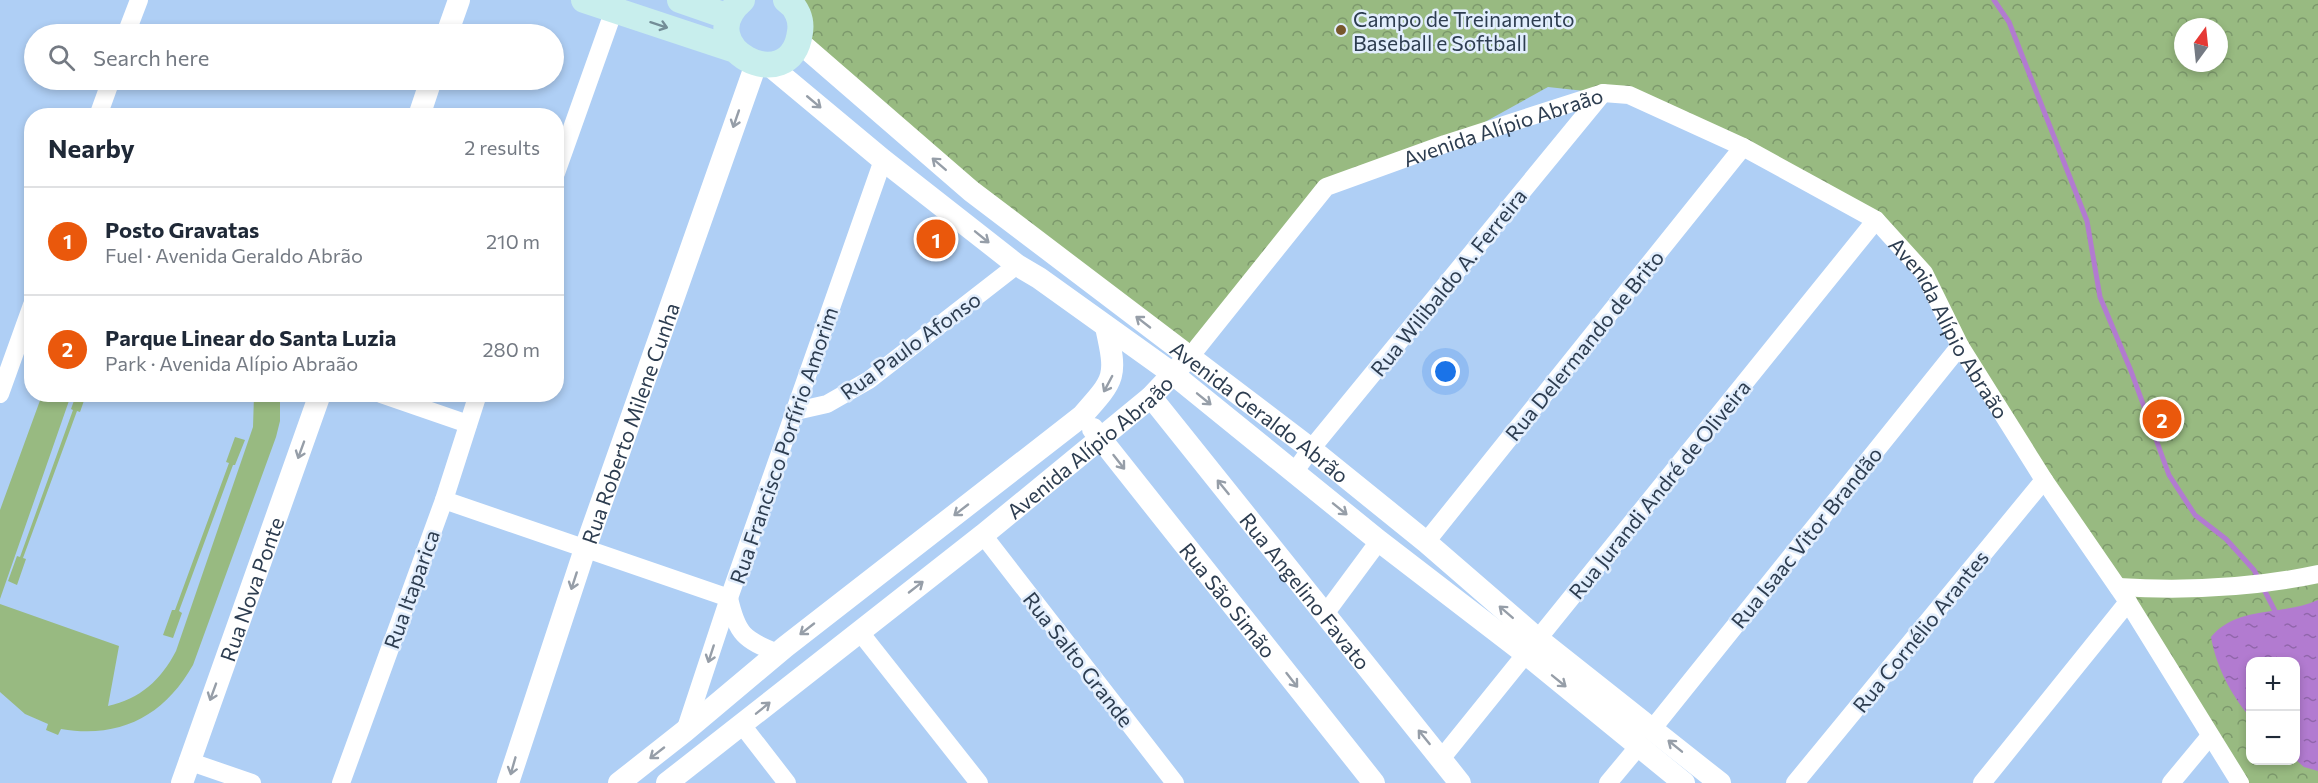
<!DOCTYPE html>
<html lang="en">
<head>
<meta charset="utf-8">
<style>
  :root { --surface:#fff; --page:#f2f2f3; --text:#1f2937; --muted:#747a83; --line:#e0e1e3; --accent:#ea580c }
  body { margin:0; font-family:Commissioner,sans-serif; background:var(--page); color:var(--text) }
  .controls { position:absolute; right:18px; bottom:18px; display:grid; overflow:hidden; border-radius:12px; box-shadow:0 3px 9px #0003 }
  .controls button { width:54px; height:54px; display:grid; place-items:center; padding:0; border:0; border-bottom:2px solid var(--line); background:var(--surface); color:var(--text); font:30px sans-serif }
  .compass { position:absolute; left:2174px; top:18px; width:54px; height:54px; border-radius:50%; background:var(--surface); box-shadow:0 3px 9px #0003; rotate:15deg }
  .you { position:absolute; left:1446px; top:372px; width:21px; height:21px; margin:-15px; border:4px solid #fff; border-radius:50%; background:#1a73e8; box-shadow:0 0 0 9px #1a73e833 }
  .badge { display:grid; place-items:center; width:39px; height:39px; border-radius:50%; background:var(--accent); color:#fff; font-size:20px; font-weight:700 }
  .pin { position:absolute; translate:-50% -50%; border:3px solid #fff; box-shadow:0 2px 6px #0006 }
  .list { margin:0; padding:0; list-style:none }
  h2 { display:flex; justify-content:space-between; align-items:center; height:78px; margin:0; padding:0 24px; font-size:26px }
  h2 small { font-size:20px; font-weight:400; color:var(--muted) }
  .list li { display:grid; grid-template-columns:39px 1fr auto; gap:18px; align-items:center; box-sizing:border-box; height:108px; padding:0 24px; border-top:2px solid var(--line) }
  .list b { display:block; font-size:22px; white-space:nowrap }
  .list p { margin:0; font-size:20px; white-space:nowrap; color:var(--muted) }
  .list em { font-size:20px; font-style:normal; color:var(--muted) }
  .icon { flex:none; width:33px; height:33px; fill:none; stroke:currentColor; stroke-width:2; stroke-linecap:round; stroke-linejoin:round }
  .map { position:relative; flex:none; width:2318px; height:783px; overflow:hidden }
  .search { position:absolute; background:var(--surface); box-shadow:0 3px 9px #0003; left:24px; top:24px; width:540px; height:66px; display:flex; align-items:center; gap:15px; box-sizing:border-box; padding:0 21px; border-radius:33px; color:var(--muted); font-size:22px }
  .panel { position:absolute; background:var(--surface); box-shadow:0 3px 9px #0003; left:24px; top:108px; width:540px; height:294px; border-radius:24px }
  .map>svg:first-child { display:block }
</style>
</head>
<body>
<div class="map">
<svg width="2318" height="783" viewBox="0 0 2318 783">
  <defs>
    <pattern id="park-crowns" width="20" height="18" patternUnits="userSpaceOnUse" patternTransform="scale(1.5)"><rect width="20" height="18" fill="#98ba81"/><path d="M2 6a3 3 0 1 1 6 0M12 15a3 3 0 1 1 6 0" fill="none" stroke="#7c986c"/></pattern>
    <pattern id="water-ripples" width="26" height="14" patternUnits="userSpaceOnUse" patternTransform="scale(1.5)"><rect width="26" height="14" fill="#b27bd0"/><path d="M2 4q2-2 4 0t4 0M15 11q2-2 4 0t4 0" fill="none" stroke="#9166ab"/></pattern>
  </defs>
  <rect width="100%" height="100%" fill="#afcff5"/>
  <!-- grass -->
  <path fill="#98ba81" d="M42,395H71L0,599V510Z
    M76,395H86L80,412L77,411L23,558L26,559L17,585L8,581L17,556L20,557L73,410L71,409Z
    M254,395H280V421L276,437L193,665C164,716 120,739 61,729L58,735L46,730L48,724L25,714L0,692V604L119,646L108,706C140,699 161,680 176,651L253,427Z
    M235,437L245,440L235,465H233L179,611L182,613L173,638L163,635L172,610H175L229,463L226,462Z"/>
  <!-- park -->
  <path fill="url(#park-crowns)" fill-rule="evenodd" d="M796,0H2318V783H2240L1924,273L1876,220L1743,147L1603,93L1548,87L1445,144L1326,187L1189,358L1061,258L808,36ZM2183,27H2219V63H2183ZM2250,662H2296V760H2250Z"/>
  <!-- water -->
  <path fill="url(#water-ripples)" d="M2318,600V771L2304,767L2296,760V662H2250V717C2231,695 2216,666 2211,637C2237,605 2283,616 2318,600Z"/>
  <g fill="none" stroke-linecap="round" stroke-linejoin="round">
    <!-- stream -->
    <path stroke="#b27bd0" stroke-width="5" d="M1994,0L2009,22L2087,221L2100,297L2131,371L2169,475L2195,515L2226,539L2254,570L2277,615"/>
    <!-- minor -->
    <g stroke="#fff" stroke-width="18">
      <path d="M126,34L139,0"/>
      <path d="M98,116L111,80"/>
      <path d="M556,173L614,10"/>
      <path id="s1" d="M1189,358L1326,187L1445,144L1603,93L1629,95L1743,147L1876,220L1924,273L1960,346L2044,480L2128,602L2240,783"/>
      <path d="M0,394L32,305"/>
      <path d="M381,394L468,424"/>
      <path d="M796,411L827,404L869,380L1017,265"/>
      <path d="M1295,471L1311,449L1603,93"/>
      <path d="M444,500L729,598"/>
      <path d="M983,535L1175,783"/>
      <path d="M1426,542L1743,147"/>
      <path d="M2118,587C2184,591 2253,588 2318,574"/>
      <path d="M729,598C737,634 744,640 778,653"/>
      <path d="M1325,614L1379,541"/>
      <path d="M859,631L979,783"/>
      <path d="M742,725L787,783"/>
      <path d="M1653,728L1960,346"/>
      <path d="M685,731L729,598L883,160"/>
      <path d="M1441,759L1876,220"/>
      <path d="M188,761L252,783"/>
      <path d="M341,783L444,500L478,394"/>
      <path d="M1608,783L1638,747"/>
      <path d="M1795,783L2044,480"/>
      <path d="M1982,783L2128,602"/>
      <path d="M2171,783L2210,736"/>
    </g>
    <!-- tertiary -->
    <g stroke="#fff" stroke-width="22">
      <path d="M447,34L459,0"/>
      <path id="s2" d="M799,42L971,191L1311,449L1426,542L1538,639L1720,783"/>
      <path d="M769,65L883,160L1017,265L1039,278L1173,374L1379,541L1526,654L1684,783"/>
      <path d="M419,116L431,80"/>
      <path id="s3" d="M1151,397L1460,783"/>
      <path id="s4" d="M1093,429L1374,783"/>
      <path id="s5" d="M182,783L320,394"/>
      <path id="s6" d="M508,783L585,549L756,64"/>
      <path d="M619,783L685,731L785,647L1082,416C1116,378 1117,377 1106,327"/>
      <path id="s7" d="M667,783L983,535L1151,397L1182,364"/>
    </g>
    <!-- secondary -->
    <path stroke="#c8eeed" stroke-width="26" d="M584,0L735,50
      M680,0L729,17
      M742,0C688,46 791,101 800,32C802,20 797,7 786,0"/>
  </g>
  <!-- one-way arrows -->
  <defs><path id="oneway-shaft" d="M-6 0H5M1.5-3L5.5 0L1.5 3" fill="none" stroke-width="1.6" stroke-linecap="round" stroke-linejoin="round" transform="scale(1.5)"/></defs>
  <use stroke="#738d97" href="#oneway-shaft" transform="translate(659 25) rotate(18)"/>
  <g stroke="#969ea8">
    <use href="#oneway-shaft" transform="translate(814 102) rotate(40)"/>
    <use href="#oneway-shaft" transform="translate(736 119) rotate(109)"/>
    <use href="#oneway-shaft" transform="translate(939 164) rotate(-139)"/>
    <use href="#oneway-shaft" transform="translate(982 237) rotate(39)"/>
    <use href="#oneway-shaft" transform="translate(1143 322) rotate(-142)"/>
    <use href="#oneway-shaft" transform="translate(1108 384) rotate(118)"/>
    <use href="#oneway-shaft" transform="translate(1204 399) rotate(39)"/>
    <use href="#oneway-shaft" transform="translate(301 450) rotate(110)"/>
    <use href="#oneway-shaft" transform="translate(1119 462) rotate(52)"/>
    <use href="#oneway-shaft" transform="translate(1223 487) rotate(-129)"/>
    <use href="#oneway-shaft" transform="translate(1340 509) rotate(39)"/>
    <use href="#oneway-shaft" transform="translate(961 510) rotate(142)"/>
    <use href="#oneway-shaft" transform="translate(574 581) rotate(108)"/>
    <use href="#oneway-shaft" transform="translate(916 587) rotate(-38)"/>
    <use href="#oneway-shaft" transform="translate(1506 612) rotate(-139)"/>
    <use href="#oneway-shaft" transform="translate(807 629) rotate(142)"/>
    <use href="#oneway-shaft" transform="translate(711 654) rotate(108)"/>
    <use href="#oneway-shaft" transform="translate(1292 680) rotate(52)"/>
    <use href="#oneway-shaft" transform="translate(1559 681) rotate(39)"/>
    <use href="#oneway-shaft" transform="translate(213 692) rotate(110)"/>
    <use href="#oneway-shaft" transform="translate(763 708) rotate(-39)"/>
    <use href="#oneway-shaft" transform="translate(1424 737) rotate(-129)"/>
    <use href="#oneway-shaft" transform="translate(1675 746) rotate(-141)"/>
    <use href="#oneway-shaft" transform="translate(657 753) rotate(142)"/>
    <use href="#oneway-shaft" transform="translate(513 766) rotate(106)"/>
  </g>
  <!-- markers -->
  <circle fill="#77582d" stroke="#e2eefd" stroke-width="2" cx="1341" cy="30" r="6"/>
  <g text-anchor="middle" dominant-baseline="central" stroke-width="5" stroke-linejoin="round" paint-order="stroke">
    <!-- poi labels -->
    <g font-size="21" fill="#2d3d50" stroke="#e2eefd" text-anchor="start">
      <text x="1353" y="18">Campo de Treinamento<tspan x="1353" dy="24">Baseball e Softball</tspan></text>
    </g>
    <!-- street labels -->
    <g font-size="21" fill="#2d3d50" stroke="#e2eefd">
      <text stroke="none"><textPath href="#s1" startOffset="406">Avenida Alípio Abraão</textPath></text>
      <text transform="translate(1448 282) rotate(-51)">Rua Wilibaldo A. Ferreira</text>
      <text stroke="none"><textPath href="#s1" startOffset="946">Avenida Alípio Abraão</textPath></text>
      <text transform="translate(910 345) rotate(-36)">Rua Paulo Afonso</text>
      <text transform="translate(1584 345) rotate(-51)">Rua Delermando de Brito</text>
      <text stroke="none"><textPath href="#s2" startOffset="591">Avenida Geraldo Abrão</textPath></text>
      <text stroke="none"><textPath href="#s6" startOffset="380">Rua Roberto Milene Cunha</textPath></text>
      <text transform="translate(783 445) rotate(-71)">Rua Francisco Porfírio Amorim</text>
      <text stroke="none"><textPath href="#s7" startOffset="540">Avenida Alípio Abraão</textPath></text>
      <text transform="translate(1659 489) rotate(-51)">Rua Jurandi André de Oliveira</text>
      <text transform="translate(1806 537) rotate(-51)">Rua Isaac Vitor Brandão</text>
      <text stroke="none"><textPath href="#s5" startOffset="206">Rua Nova Ponte</textPath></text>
      <text transform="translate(411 589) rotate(-70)">Rua Itaparica</text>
      <text stroke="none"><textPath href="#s3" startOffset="248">Rua Angelino Favato</textPath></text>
      <text stroke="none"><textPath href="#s4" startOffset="218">Rua São Simão</textPath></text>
      <text transform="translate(1920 631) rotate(-51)">Rua Cornélio Arantes</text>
      <text transform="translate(1079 659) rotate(52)">Rua Salto Grande</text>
    </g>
  </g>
</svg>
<div class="controls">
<button>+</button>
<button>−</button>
</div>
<svg class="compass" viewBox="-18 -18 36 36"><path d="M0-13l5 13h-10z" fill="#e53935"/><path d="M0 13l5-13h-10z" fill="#747a83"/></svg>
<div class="you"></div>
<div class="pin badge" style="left:936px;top:239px">1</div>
<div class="pin badge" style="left:2162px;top:419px">2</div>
<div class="search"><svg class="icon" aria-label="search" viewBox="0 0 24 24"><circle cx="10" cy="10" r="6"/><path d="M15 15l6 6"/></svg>Search here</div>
<section class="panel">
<h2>Nearby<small>2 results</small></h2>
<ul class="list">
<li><span class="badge">1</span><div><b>Posto Gravatas</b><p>Fuel · Avenida Geraldo Abrão</p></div><em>210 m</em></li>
<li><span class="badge">2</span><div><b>Parque Linear do Santa Luzia</b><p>Park · Avenida Alípio Abraão</p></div><em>280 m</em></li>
</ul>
</section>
</div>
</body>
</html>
